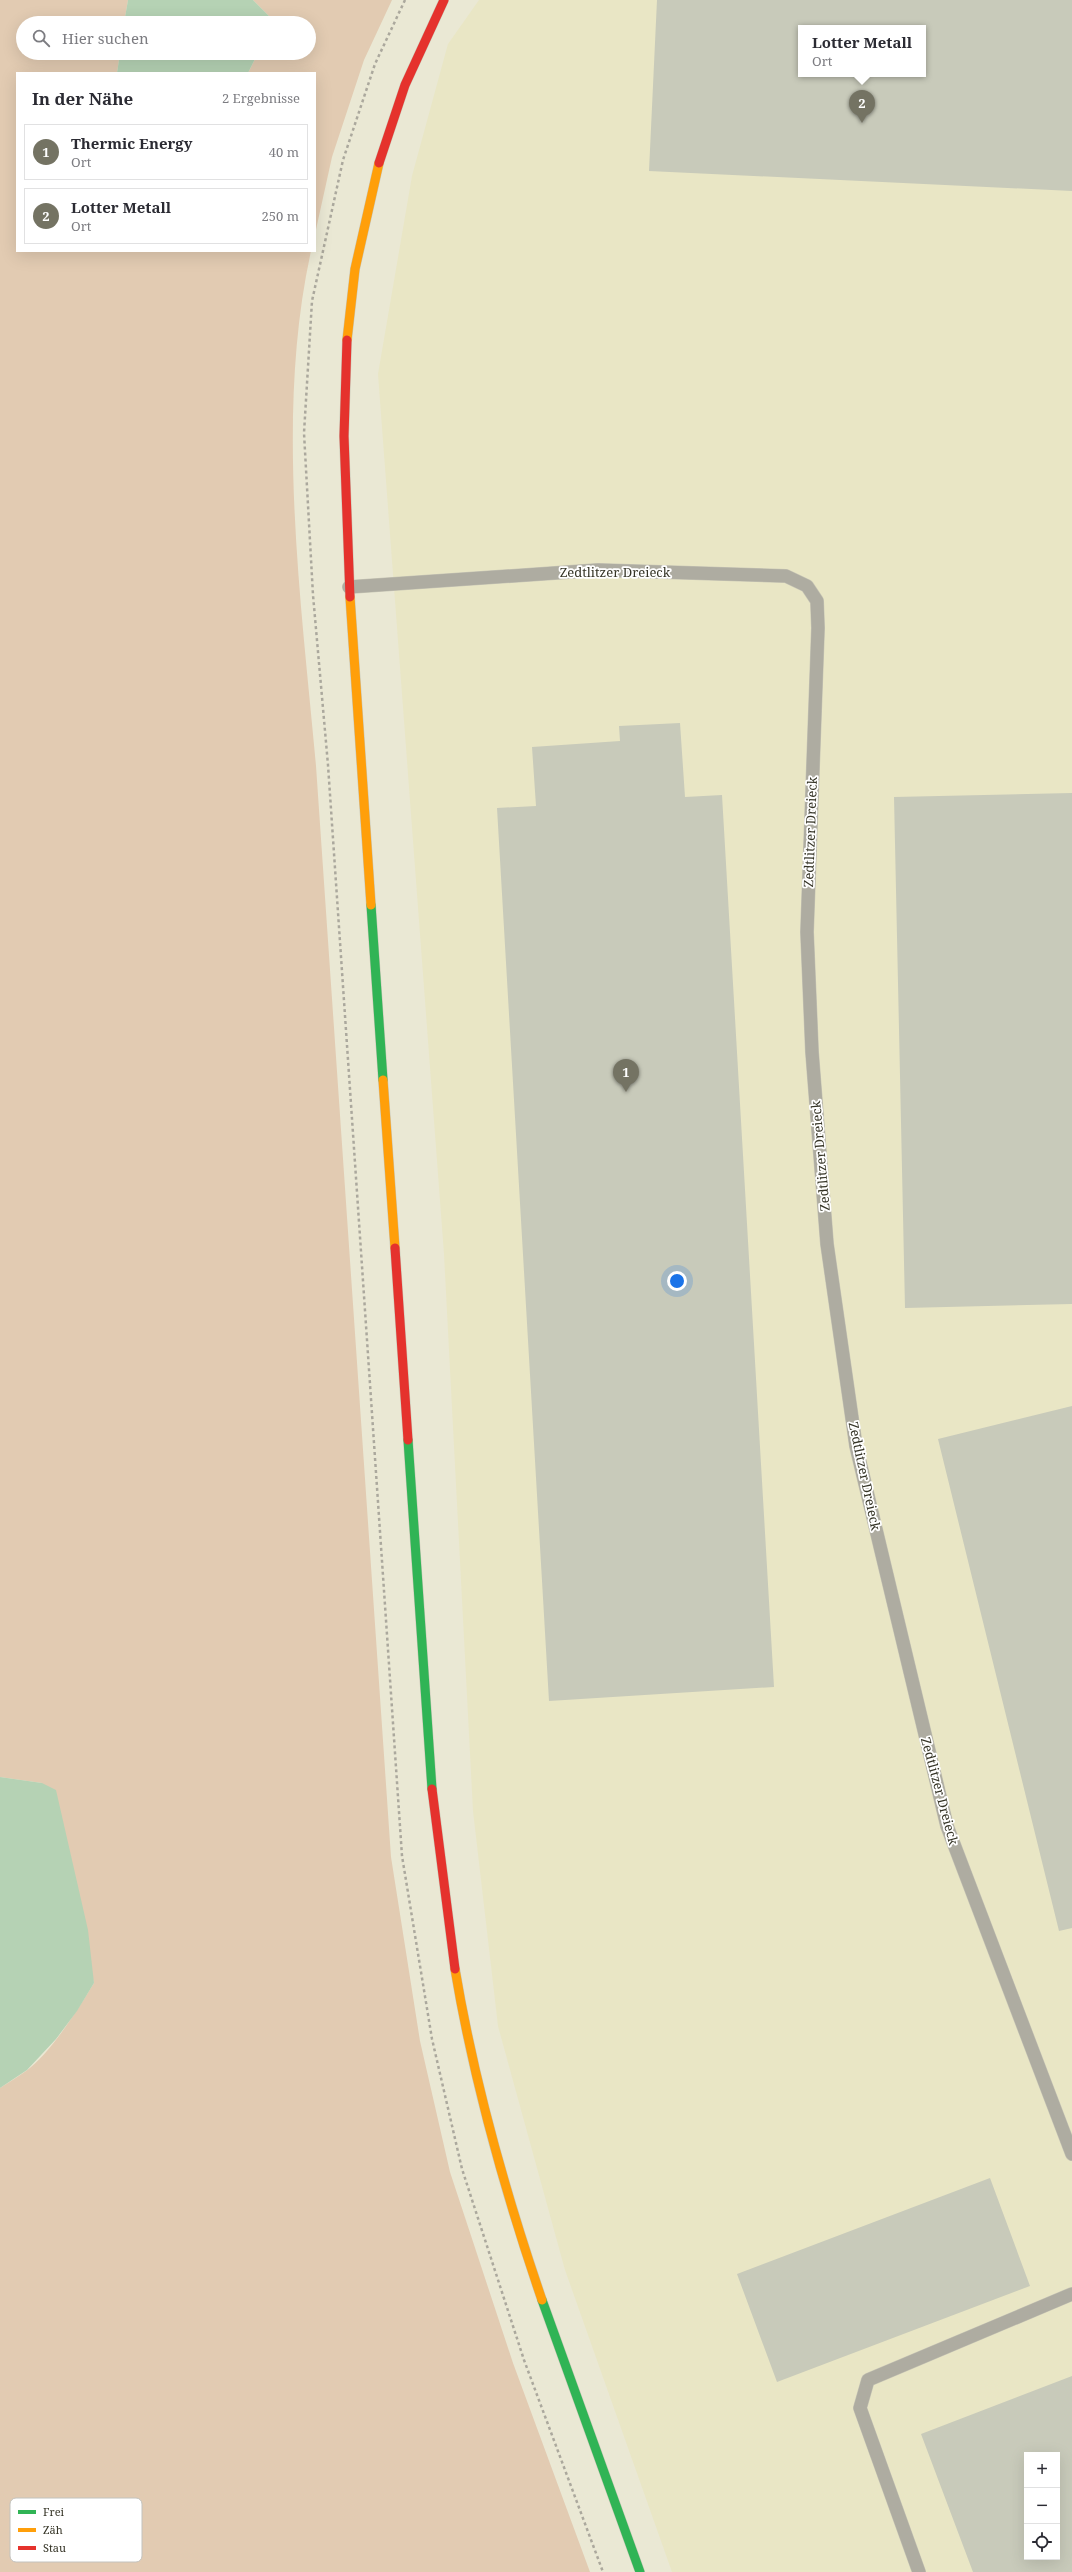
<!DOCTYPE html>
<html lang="de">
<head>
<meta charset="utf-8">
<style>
  :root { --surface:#fff; --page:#f7f7f7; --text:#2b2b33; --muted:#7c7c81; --line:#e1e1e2; --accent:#747363 }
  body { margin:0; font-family:"Noto Serif",serif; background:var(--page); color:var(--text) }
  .controls { position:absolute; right:12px; bottom:12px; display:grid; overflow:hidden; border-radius:0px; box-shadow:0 4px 16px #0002 }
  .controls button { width:36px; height:36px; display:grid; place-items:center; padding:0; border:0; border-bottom:1px solid var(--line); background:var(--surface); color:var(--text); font:20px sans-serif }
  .you { position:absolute; left:677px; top:1281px; width:14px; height:14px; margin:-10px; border:3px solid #fff; border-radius:50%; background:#1a73e8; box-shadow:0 0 0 6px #1a73e833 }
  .badge { display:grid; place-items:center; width:26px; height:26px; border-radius:50%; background:var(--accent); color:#fff; font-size:13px; font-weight:700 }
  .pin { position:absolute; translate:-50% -33px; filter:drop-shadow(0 1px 2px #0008) }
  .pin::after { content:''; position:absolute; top:21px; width:14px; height:12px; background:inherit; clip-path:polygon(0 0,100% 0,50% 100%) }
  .popup { position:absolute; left:798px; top:25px; width:128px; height:52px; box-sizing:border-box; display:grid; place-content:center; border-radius:0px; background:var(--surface); filter:drop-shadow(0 1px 3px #0005); font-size:13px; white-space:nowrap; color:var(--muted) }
  .popup b { font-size:15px; color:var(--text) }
  .popup::after { content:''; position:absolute; left:50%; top:100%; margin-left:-8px; border:8px solid transparent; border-top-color:var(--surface) }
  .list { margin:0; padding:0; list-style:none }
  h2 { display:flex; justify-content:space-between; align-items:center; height:52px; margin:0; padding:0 16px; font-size:17px }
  h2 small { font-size:13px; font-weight:400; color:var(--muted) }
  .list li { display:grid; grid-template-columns:26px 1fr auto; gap:12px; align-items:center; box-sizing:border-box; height:56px; margin:0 8px 8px; padding:0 8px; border:1px solid var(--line); border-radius:0px }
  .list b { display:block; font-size:15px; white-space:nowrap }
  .list p { margin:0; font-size:13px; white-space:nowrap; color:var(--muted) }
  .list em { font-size:13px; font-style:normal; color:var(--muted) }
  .icon { flex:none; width:22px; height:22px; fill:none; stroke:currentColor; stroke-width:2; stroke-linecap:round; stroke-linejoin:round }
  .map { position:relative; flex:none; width:1072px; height:2572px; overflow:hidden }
  .search { position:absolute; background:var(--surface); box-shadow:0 4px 16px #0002; left:16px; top:16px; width:300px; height:44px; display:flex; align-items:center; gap:10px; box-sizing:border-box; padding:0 14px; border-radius:22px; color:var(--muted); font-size:15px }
  .panel { position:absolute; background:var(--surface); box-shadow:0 4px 16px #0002; left:16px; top:72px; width:300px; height:180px; border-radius:0px }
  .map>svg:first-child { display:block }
</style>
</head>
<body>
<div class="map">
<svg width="1072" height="2572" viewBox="0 0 1072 2572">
  <rect width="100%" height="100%" fill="#eae8d4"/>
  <!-- built -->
  <path fill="#e9e6c5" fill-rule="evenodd" d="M479,0H1072V2572H672L565,2270L498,2026L473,1811L444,1254L378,374L412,176L448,44ZM801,28H923V74H801ZM1027,2455H1057V2557H1027Z"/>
  <!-- green -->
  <path fill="#e2cbb2" d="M0,0H128L124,23H23V53H120L117,73H17V251H311C275,414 301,600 316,766L391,1857L420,2041L450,2172L513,2363L590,2572H0V2088C9,2082 18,2077 26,2071C51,2053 78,2009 94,1983L42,1783L0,1777Z
    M253,0H392L364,60L332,157L315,234V73H248L258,53H309V23H267L269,16Z"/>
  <!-- water -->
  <path fill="#b5d2b4" d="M128,0H253L269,16L267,23H124Z
    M120,53H258L248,73H117Z
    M0,1777L42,1783L56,1790L88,1930L94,1983L77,2011L56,2039L27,2070L0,2088Z"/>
  <!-- building -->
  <path fill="#c8caba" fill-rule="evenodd" d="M657,0H1072V191L649,171ZM801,28H923V74H801Z
    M680,723L685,797L722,795L774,1687L549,1701L497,808L536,806L532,747L620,741L619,726Z
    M1072,793V1304L905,1308L894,797Z
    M1072,1406V1928L1059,1931L938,1439Z
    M990,2178L1030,2286L777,2382L737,2274Z
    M1072,2376V2572H973L921,2434ZM1027,2455H1057V2557H1027Z"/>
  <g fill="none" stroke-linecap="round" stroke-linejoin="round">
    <!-- lane casing -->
    <g stroke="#c8c6b6" stroke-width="14">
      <path id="lane" d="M349,587L598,570L786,576L807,586L817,601L818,628L807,932L812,1052L827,1244L856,1446L947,1826L1072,2154
        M919,2572L860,2408L868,2380L1072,2294"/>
    </g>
    <!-- fast casing -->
    <g stroke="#c8c6b6" stroke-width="10">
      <path id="fast" d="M371,905L383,1080
        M408,1440L432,1789
        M542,2300L640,2572"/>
    </g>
    <!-- slow casing -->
    <g stroke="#c8c6b6" stroke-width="10">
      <path id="slow" d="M347,340L355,269L379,163
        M350,597L371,905
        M383,1080L395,1248
        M455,1969C474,2082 505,2192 542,2300"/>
    </g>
    <!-- jam casing -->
    <g stroke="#c8c6b6" stroke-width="10">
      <path id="jam" d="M379,163L405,85L444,0
        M347,340L344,436L350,597
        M395,1248L408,1440
        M432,1789L455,1969"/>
    </g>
    <!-- path -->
    <path stroke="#aba89d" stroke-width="2.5" stroke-dasharray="3 3" stroke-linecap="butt" d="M405,0L375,64L343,160L312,301L304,433L313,595L328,765L402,1856L432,2039L462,2169L524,2360L603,2572"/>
    <!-- lane -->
    <use href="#lane" stroke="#aeaca1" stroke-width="13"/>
    <!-- fast -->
    <use href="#fast" stroke="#30b455" stroke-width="9"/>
    <!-- slow -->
    <use href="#slow" stroke="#ff9f0a" stroke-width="9"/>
    <!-- jam -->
    <use href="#jam" stroke="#e5322d" stroke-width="9"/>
  </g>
  <g text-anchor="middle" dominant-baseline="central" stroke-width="3.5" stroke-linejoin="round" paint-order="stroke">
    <!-- street labels -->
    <g font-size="13" fill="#353426" stroke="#fff">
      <text x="615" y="572">Zedtlitzer Dreieck</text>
      <text transform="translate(810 832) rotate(-88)">Zedtlitzer Dreieck</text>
      <text transform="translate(820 1156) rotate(-95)">Zedtlitzer Dreieck</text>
      <text transform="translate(865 1476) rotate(78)">Zedtlitzer Dreieck</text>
      <text transform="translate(940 1791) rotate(75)">Zedtlitzer Dreieck</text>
    </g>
  </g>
  <!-- legend -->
  <rect x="10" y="2498" width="132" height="64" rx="6" fill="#fff" stroke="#c2c2be" stroke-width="1"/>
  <rect x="18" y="2510" width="18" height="4" fill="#30b455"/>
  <rect x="18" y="2528" width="18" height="4" fill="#ff9f0a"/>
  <rect x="18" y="2546" width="18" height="4" fill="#e5322d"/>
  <g font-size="11" fill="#353426">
    <text x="43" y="2516">Frei</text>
    <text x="43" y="2534">Zäh</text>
    <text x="43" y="2552">Stau</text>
  </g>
</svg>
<div class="controls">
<button>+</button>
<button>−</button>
<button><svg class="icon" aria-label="locate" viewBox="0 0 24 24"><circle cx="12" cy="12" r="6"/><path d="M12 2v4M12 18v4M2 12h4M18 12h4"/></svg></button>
</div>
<div class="you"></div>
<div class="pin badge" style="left:626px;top:1092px">1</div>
<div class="pin badge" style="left:862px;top:123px">2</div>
<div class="popup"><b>Lotter Metall</b>Ort</div>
<div class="search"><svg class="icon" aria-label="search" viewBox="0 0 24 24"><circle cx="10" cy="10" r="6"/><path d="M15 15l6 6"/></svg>Hier suchen</div>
<section class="panel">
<h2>In der Nähe<small>2 Ergebnisse</small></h2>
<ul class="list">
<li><span class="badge">1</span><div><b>Thermic Energy</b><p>Ort</p></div><em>40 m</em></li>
<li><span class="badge">2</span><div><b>Lotter Metall</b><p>Ort</p></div><em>250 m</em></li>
</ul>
</section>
</div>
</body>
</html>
